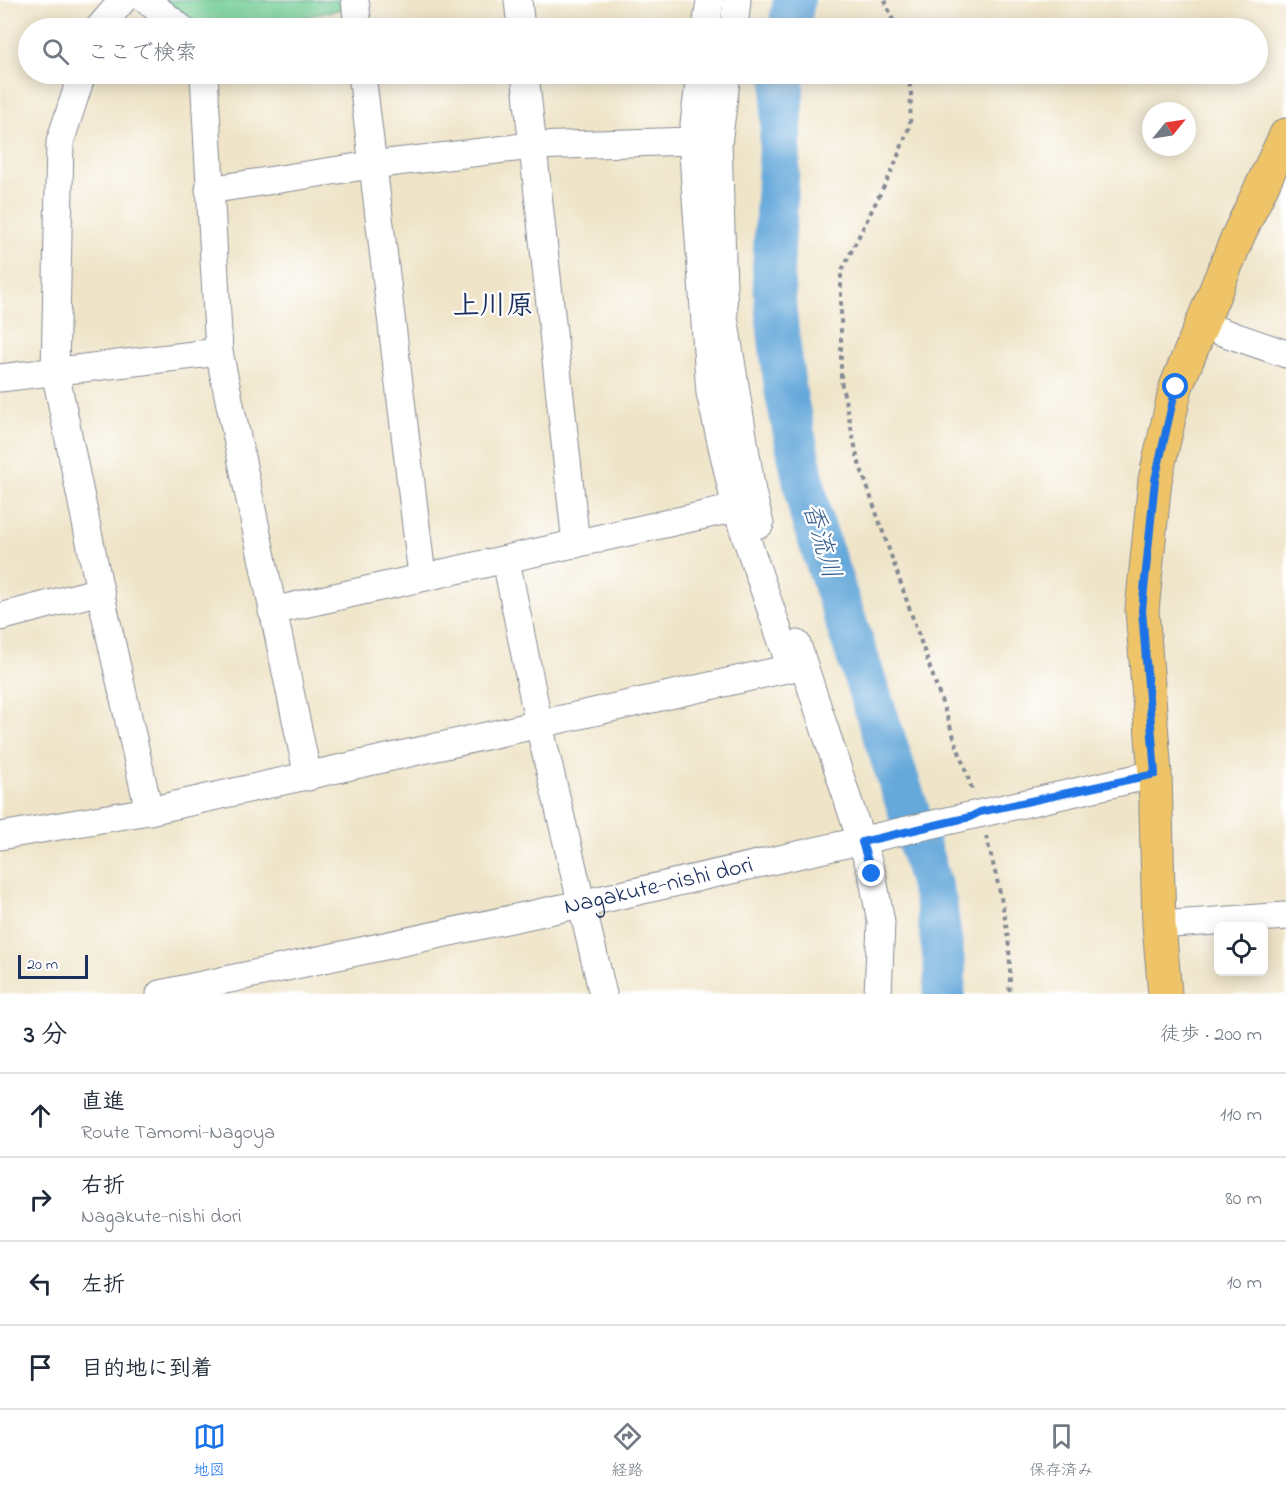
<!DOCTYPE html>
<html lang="ja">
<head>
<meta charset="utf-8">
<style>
  :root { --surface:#fff; --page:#f2f2f3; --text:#1f2937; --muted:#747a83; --line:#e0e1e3; --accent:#1a73e8 }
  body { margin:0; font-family:"Indie Flower","Klee One",sans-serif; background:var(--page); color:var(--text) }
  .controls { position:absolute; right:18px; bottom:18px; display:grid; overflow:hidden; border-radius:9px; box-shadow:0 3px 15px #0003 }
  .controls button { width:54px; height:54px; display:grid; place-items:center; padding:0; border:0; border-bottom:2px solid var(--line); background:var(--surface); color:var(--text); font:30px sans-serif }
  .compass { position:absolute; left:1142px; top:102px; width:54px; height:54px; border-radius:50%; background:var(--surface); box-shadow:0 3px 15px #0003; rotate:60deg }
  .scale { position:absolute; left:18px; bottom:15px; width:70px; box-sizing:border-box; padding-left:6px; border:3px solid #1b2f5e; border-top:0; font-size:16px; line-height:21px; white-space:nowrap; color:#1b2f5e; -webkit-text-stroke:4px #fff; paint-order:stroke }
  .stop { position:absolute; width:18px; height:18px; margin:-14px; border:4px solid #1a73e8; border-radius:50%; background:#fff }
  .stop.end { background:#1a73e8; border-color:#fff; box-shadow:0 2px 6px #0008 }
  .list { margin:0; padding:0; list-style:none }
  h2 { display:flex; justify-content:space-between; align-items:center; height:78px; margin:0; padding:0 24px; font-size:26px }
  h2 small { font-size:20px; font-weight:400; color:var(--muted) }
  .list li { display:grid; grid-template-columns:39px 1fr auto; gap:18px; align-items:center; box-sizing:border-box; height:84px; padding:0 24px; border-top:2px solid var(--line) }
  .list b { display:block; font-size:22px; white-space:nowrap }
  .list p { margin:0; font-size:20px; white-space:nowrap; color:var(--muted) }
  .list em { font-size:20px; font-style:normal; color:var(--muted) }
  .icon { flex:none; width:33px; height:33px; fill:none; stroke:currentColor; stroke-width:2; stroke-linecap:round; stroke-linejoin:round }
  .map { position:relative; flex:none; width:1286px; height:994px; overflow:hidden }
  .search { position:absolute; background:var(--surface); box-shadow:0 3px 15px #0003; left:18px; right:18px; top:18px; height:66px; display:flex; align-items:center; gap:15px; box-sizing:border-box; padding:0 21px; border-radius:33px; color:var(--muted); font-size:22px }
  .sheet { height:414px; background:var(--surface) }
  nav { display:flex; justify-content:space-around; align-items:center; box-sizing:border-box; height:84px; border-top:2px solid var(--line); background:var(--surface); font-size:16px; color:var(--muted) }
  nav a { display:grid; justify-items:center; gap:3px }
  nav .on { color:var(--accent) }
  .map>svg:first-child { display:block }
</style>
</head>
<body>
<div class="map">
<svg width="1286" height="994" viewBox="0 0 1286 994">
  <rect width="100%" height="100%" fill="#fff"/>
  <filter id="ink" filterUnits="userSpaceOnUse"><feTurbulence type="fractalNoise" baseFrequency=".0167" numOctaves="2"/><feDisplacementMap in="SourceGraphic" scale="12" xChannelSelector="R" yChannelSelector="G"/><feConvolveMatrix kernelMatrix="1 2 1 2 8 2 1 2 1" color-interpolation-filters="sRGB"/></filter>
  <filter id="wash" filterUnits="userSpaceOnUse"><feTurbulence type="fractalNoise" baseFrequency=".008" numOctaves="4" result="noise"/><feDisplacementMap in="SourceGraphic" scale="24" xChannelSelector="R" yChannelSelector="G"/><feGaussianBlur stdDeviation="1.35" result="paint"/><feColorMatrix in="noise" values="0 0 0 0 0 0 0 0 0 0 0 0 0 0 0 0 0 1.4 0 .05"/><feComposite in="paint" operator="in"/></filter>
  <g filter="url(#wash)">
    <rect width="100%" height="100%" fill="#efe4c8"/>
    <!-- green -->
    <path fill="#71cc93" stroke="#467e78" stroke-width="1.5" d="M164,0H346L347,8L255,28H202Z"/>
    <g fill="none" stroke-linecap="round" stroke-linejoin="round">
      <!-- river -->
      <path stroke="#65a8da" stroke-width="42" d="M789,28L794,0
        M784,74L773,269L776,313L785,389L811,517L914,827L936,903L945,970L944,994"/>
    </g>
  </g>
  <g filter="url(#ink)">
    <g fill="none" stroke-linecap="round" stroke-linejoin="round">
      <!-- minor casing -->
      <g stroke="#858a93" stroke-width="29">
        <g id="minor">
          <path d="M146,0L181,28"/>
          <path d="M355,0L358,28"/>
          <path d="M518,0L521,28"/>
          <path d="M99,28L123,0"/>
          <path d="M706,28L710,0"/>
          <path d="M734,28L737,0"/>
          <path d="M204,74L219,352L308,777"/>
          <path d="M362,74L422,576"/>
          <path d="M525,74L576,544"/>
          <path d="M727,74L718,143L724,317L752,492L760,524"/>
          <path d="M209,190L371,165L532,146L692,141"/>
          <path d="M1202,325L1286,354"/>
          <path d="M0,378L219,352"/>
          <path d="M506,560L539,725L603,994"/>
          <path d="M100,591L149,811"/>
          <path d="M272,611L736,508"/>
          <path d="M0,617L100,591L55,371L60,142L82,74"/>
          <path d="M797,644L872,874L881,922L878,994"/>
          <path d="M0,836L149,811L791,668L736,508L710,393L692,141L700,74"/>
          <path d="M1159,925L1286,916"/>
          <path id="s1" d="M160,994L581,904L1155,774"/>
        </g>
      </g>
      <!-- major casing -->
      <g stroke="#858a93" stroke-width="35">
        <path id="major" d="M1165,994L1159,925L1155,774L1142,610L1155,480L1176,387L1238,236L1286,135"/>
      </g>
      <!-- path -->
      <path stroke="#858a93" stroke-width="4" stroke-dasharray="4.5 4.5" stroke-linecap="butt" d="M885,0L896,28
        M908,74L911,93L910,125L894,166L841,272V381L858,460L973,792
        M986,836C999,888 1014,940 1009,994"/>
      <!-- minor -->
      <use href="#minor" stroke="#fff" stroke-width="27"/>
      <!-- major -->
      <use href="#major" stroke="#efc469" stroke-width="33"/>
    </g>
  </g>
  <g fill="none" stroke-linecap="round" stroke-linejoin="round" filter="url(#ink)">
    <!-- route -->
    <path stroke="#1a73e8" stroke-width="8" d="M872,874L862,842L970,817L980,812L1155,774L1142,610L1155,480L1176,387"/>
  </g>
  <g text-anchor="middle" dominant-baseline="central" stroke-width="4.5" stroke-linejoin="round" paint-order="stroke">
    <!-- street labels -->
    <g font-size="24" fill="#1b2f5e" stroke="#fff">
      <text stroke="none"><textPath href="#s1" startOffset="510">Nagakute-nishi dori</textPath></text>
    </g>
    <!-- water labels -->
    <g font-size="26" font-style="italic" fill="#395f90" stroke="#fff">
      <text transform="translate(820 541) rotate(74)">香流川</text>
    </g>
    <!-- quarter labels -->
    <g font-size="27" font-weight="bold" fill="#1b2f5e" stroke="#fff">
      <text x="493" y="307">上川原</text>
    </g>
  </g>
</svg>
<div class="controls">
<button><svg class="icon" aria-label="locate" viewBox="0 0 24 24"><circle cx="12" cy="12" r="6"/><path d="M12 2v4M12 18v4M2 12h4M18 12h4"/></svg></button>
</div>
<svg class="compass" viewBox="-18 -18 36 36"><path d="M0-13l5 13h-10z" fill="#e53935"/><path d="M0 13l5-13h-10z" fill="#747a83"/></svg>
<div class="scale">20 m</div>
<div class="stop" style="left:1176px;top:387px"></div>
<div class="stop end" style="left:872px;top:874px"></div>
<div class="search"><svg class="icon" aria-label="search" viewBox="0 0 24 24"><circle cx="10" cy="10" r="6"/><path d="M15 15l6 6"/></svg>ここで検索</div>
</div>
<section class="sheet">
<h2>3 分<small>徒歩 · 200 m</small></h2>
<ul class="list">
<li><svg class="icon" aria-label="ahead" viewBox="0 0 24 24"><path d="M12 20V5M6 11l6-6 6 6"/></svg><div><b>直進</b><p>Route Tamomi-Nagoya</p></div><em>110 m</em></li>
<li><svg class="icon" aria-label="right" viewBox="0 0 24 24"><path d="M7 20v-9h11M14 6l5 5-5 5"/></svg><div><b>右折</b><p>Nagakute-nishi dori</p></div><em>80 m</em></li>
<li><svg class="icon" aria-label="left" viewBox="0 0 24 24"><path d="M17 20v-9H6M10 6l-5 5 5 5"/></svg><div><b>左折</b></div><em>10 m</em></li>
<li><svg class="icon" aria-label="arrive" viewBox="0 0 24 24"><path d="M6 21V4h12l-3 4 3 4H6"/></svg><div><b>目的地に到着</b></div></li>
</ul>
</section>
<nav>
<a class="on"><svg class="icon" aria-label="map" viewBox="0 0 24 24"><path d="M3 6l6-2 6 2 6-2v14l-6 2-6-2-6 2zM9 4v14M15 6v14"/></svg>地図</a>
<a><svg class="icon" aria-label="directions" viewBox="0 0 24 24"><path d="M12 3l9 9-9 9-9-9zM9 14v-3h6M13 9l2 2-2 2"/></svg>経路</a>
<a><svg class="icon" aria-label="saved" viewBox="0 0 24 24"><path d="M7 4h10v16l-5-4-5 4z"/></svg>保存済み</a>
</nav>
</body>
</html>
